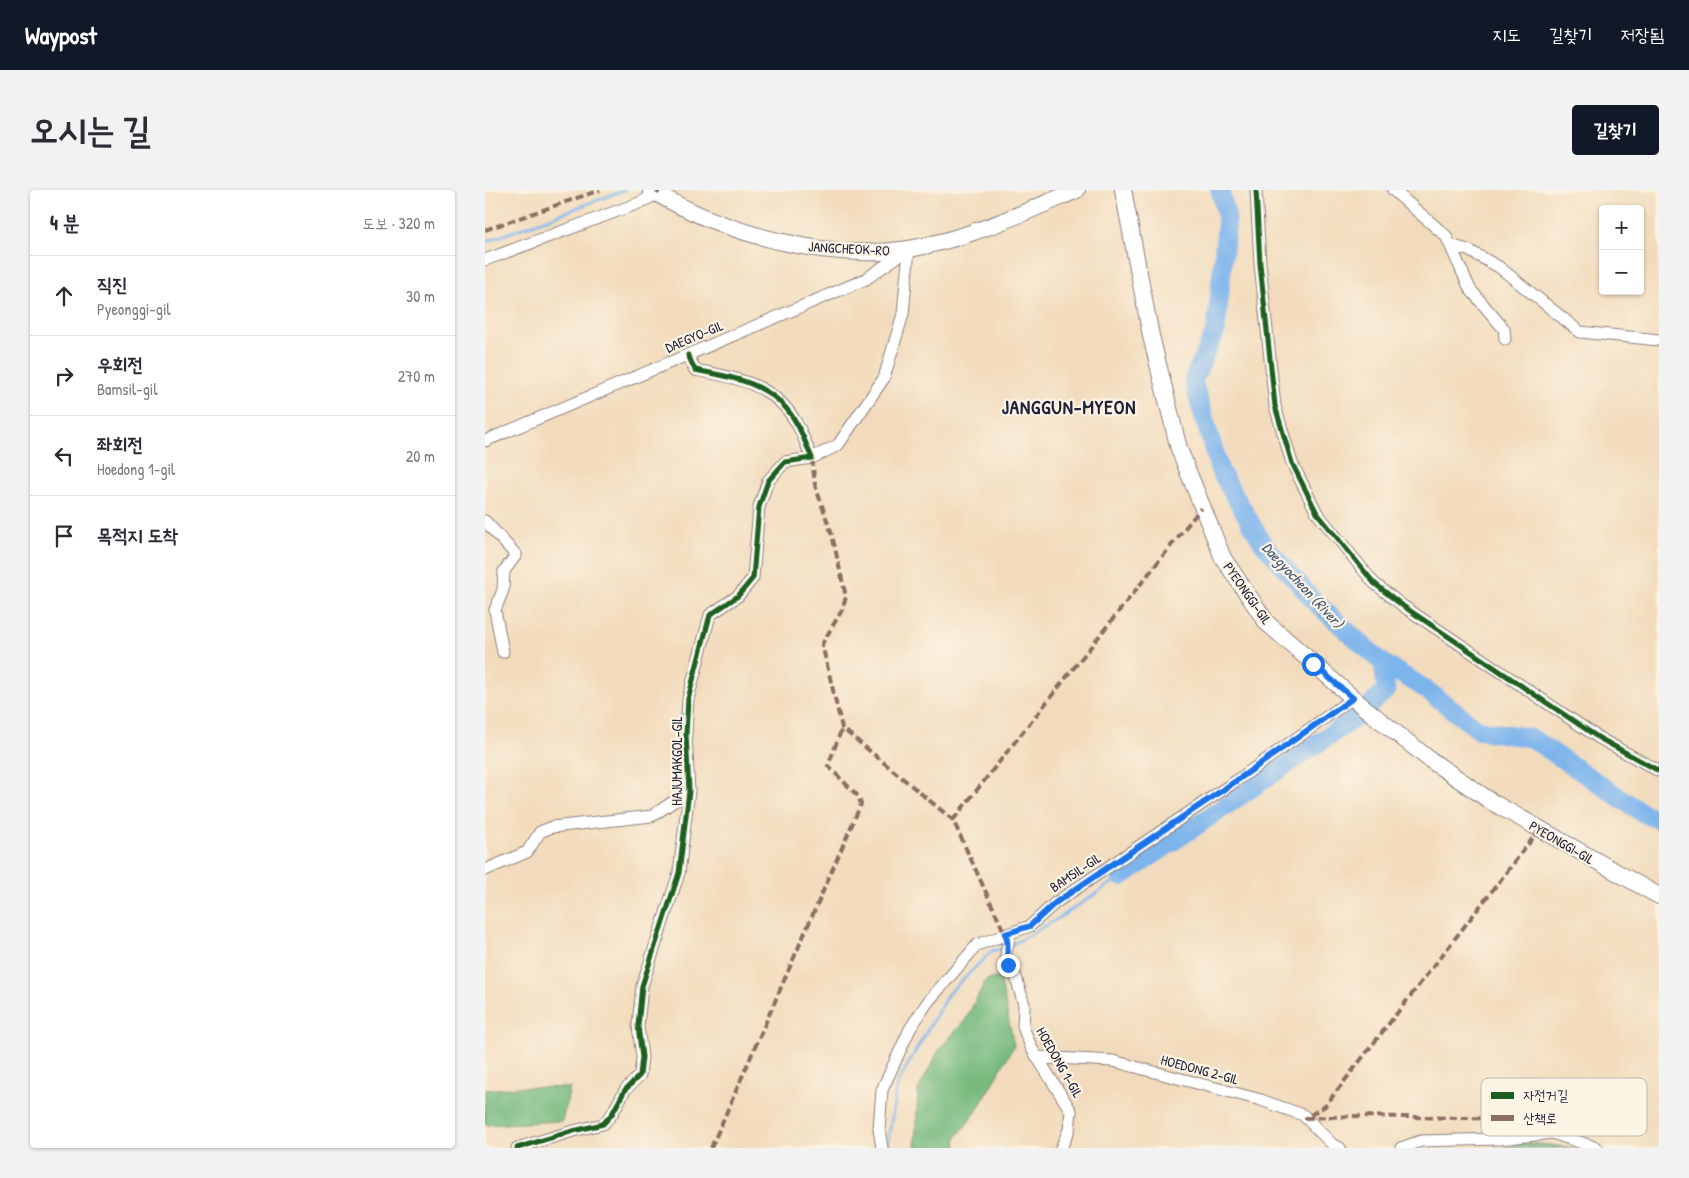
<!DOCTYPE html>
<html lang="ko">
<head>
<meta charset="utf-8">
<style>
  :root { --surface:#fff; --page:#f2f2f3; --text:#2b2b33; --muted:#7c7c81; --line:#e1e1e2; --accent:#111827 }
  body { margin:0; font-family:"Patrick Hand","Poor Story",sans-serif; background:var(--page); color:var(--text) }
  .controls { position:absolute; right:15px; top:15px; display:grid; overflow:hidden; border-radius:5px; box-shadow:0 1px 4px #0004 }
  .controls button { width:45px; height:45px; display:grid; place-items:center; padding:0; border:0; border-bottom:1px solid var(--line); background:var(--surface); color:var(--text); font:25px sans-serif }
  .stop { position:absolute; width:15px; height:15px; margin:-11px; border:4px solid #1a73e8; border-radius:50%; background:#fff }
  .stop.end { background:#1a73e8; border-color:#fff; box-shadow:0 1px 5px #0008 }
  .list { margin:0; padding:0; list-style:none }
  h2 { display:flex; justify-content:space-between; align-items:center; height:65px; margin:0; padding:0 20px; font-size:21px }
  h2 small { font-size:16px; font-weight:400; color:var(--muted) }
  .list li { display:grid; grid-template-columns:32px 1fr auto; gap:15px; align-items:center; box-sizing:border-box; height:80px; padding:0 20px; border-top:1px solid var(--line) }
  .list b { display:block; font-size:19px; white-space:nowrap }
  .list p { margin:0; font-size:16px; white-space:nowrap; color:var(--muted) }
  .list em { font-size:16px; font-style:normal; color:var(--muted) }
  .icon { flex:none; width:28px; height:28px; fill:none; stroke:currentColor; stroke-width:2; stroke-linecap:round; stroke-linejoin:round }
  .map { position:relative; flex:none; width:1174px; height:958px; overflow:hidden; border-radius:5px }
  header { display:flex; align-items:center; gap:30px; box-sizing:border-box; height:70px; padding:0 25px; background:var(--accent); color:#fff }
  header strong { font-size:24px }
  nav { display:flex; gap:28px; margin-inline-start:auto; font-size:18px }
  .intro { display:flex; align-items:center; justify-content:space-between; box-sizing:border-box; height:120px; padding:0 30px }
  h1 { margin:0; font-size:35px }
  .button { padding:12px 22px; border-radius:5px; background:var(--accent); color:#fff; font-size:18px; font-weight:700 }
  main { display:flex; gap:30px; padding:0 30px }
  aside { flex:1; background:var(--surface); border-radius:5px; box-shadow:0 1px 4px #0004 }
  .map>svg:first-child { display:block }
</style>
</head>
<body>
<header>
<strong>Waypost</strong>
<nav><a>지도</a><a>길찾기</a><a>저장됨</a></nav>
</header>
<div class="intro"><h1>오시는 길</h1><a class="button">길찾기</a></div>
<main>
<aside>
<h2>4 분<small>도보 · 320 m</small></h2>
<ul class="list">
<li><svg class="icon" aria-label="ahead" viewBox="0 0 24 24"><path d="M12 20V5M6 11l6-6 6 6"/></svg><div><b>직진</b><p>Pyeonggi-gil</p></div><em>30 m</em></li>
<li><svg class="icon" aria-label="right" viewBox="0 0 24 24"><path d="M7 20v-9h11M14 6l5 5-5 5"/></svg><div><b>우회전</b><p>Bamsil-gil</p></div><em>270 m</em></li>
<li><svg class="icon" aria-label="left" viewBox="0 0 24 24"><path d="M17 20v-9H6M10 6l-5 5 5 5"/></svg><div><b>좌회전</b><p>Hoedong 1-gil</p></div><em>20 m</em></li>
<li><svg class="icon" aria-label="arrive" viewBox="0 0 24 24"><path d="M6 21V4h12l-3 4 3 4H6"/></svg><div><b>목적지 도착</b></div></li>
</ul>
</aside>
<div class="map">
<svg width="1174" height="958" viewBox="0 0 1174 958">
  <rect width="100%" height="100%" fill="#fcf5e5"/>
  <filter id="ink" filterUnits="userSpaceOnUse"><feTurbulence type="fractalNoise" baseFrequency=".02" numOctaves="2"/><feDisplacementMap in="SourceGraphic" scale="10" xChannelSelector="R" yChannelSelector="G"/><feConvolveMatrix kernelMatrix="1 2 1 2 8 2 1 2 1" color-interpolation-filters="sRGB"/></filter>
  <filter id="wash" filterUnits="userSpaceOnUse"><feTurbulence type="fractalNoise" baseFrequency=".0096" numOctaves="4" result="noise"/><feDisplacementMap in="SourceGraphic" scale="20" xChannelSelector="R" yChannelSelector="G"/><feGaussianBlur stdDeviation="1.12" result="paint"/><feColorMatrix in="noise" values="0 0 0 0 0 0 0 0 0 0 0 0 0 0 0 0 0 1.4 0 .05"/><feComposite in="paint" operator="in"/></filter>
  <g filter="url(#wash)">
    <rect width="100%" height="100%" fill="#f2dbbc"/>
    <!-- forest -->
    <path fill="#76ba7e" stroke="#4c6e5c" d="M515,787L529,856L491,922L471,948L472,958H430L433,900L454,860L481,829L501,790Z
      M35,897L85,898L77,931L0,935V900Z
      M1037,952L1092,958H1020Z"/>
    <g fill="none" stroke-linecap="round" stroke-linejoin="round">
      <!-- stream -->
      <path stroke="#7cb4ec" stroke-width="3" d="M0,52L140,0
        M525,756L574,728L636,687
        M402,958L412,894L463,804L507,761L519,758"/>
      <!-- river -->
      <path stroke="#7cb4ec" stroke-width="19" d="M735,0L742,28L731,140L708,191L735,281L777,352L832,414L898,473L939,498L994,540L1046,548L1156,622L1174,630
        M636,687L876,524L901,500L898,473"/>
    </g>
  </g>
  <g filter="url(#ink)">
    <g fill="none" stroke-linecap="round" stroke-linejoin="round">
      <!-- street casing -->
      <g stroke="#8a7e7c" stroke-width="13">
        <path id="street" d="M771,0L775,74L790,216L807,273L832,323L889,393L918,416L1114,548L1174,581
          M908,0L961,46L985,99L1019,139L1020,149
          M965,55L983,60L1014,77L1095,142L1174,150
          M0,70L154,13L172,4
          M0,251L381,89L422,60
          M327,268L353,255L399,188L418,124L424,59
          M0,331L31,365L19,381L18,400L10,420L18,462
          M0,680L42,662L55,642L67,637L167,626L204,601
          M520,744L524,749L521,764L523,775L531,787L539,815L538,837L547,859L586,921L584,940L576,958
          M552,867L628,871L776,910L818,925L848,955L855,958
          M32,958L88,941L118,934L127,924L140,900L155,885L157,867L153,836L157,796L194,683L204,601L201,544L203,509L225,425L253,406L268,388L274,317L283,291L300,272L327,268C321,255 317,241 309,229C287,193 248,187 210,180L203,165
          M397,958L394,939L397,900L425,839L442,813L492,755L545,736L570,713L751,591L868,508
          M916,958L936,951L1015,949L1067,943L1112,958"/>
      </g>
      <!-- secondary casing -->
      <g stroke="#8a7e7c" stroke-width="18">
        <path id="secondary" d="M166,0C237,43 342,72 424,59C483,49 538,23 592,0
          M638,0L666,146L694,259L738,368L782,433L876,515L944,569L1007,612L1174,706"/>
      </g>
      <!-- street -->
      <use href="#street" stroke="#fff" stroke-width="11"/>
      <!-- secondary -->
      <use href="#secondary" stroke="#fff" stroke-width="16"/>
      <!-- quiet -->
      <path stroke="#8d6e63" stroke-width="4" stroke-dasharray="8 4" stroke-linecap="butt" d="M172,4L174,0
        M0,40L115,0
        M327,268L330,295L347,345L361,407L357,420L337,454L357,538L468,630L520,744
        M468,630L716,318
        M1055,639L840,916L821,928L867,926L1034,929L1067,943
        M226,958L376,614L373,606L343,576L357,538"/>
      <!-- cycleway casing -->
      <g stroke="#fcf5e5" stroke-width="8">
        <path id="cycleway" d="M771,0L775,74L790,216L807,273L832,323L889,393L918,416L1114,548L1174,581
          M32,958L88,941L118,934L127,924L140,900L155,885L157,867L153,836L157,796L194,683L204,601L201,544L203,509L225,425L253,406L268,388L274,317L283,291L300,272L327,268C321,255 317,241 309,229C287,193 248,187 210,180L203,165"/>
      </g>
      <!-- cycleway -->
      <use href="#cycleway" stroke="#1b5e20" stroke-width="5"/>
    </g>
  </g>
  <g fill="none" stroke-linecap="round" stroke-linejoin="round" filter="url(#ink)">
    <!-- route -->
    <path stroke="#1a73e8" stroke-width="6" d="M523,775C521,764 525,752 520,744L545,736L570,713L751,591L868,508L828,474"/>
  </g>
  <g text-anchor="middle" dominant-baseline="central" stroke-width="4.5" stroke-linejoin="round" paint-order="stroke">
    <!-- street labels -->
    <g font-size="14" fill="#22223b" stroke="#fcf5e5">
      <text transform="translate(364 58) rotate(3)">JANGCHEOK-RO</text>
      <text transform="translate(209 146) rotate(-23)">DAEGYO-GIL</text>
      <text transform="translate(763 403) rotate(55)">PYEONGGI-GIL</text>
      <text transform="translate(191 571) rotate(-90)">HAJUMAKGOL-GIL</text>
      <text transform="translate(1077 652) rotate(30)">PYEONGGI-GIL</text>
      <text transform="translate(590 682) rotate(-34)">BAMSIL-GIL</text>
      <text transform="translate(575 872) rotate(60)">HOEDONG 1-GIL</text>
      <text transform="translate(715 879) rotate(15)">HOEDONG 2-GIL</text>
    </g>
    <!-- water labels -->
    <g font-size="15" font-style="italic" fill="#425579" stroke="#fcf5e5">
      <text transform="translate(818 395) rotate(47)">Daegyocheon (River)</text>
    </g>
    <!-- district labels -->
    <g font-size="19" font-weight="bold" letter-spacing="1" fill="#22223b" stroke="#fcf5e5">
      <text x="584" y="217">JANGGUN-MYEON</text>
    </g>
  </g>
  <!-- legend -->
  <rect x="996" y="888" width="166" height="58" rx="8" fill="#fcf5e5" stroke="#bbb6b2" stroke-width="1"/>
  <rect x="1006" y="902" width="23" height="7" fill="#1b5e20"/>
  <rect x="1006" y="925" width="23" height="6" fill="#8d6e63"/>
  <g font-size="14" fill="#22223b">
    <text x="1038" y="910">자전거길</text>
    <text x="1038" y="933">산책로</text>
  </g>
</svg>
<div class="controls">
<button>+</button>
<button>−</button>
</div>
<div class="stop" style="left:828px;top:474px"></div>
<div class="stop end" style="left:523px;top:775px"></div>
</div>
</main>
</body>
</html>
